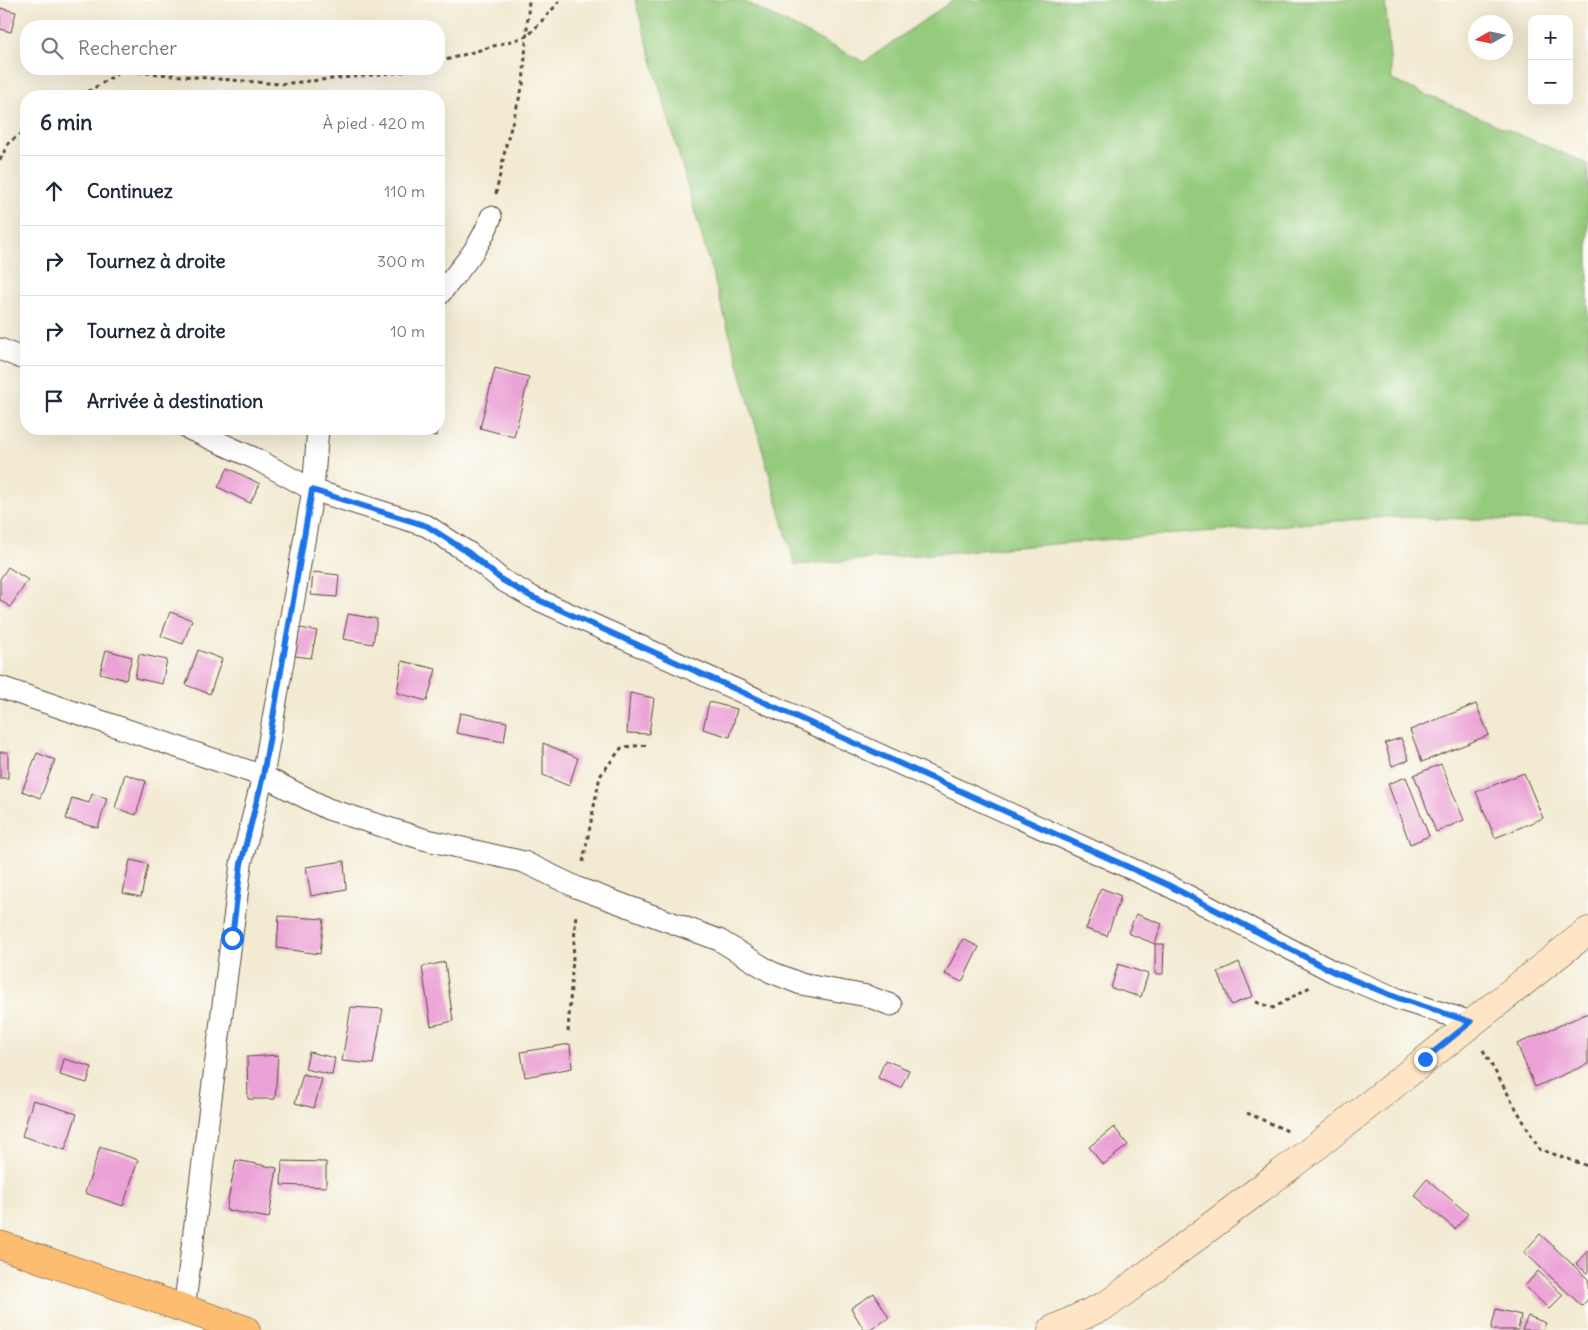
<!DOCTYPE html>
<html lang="fr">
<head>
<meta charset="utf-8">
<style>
  :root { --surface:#fff; --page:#f2f2f3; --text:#1f2937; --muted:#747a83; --line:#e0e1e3 }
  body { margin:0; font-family:Delius,sans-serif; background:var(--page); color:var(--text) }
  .controls { position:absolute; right:15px; top:15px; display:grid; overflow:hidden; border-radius:10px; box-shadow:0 5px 20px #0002 }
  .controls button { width:45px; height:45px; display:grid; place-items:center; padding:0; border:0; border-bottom:1px solid var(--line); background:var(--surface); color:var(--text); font:25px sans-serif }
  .compass { position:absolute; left:1468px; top:15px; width:45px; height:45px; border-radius:50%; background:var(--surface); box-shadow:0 5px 20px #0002; rotate:261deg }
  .stop { position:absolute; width:15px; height:15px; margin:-11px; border:4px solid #1a73e8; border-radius:50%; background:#fff }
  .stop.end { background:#1a73e8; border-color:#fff; box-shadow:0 1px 5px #0008 }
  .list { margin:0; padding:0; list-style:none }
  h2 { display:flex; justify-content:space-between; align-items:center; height:65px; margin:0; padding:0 20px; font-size:21px }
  h2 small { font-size:16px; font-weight:400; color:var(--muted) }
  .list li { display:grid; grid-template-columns:32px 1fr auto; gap:15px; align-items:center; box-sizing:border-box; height:70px; padding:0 20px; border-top:1px solid var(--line) }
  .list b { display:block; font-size:19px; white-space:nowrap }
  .list em { font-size:16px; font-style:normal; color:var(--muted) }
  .icon { flex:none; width:28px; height:28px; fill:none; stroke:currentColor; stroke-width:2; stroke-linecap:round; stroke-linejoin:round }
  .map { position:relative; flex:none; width:1588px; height:1330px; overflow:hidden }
  .search { position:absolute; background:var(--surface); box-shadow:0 5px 20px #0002; left:20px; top:20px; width:425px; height:55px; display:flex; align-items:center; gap:12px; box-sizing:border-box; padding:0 18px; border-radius:20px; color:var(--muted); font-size:19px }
  .panel { position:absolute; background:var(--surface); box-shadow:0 5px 20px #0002; left:20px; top:90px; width:425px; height:345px; border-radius:20px }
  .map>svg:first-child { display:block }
</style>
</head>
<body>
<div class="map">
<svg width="1588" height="1330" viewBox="0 0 1588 1330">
  <rect width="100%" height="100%" fill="#fdfcf7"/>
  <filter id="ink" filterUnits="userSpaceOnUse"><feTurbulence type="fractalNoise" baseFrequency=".02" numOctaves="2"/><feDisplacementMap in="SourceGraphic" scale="10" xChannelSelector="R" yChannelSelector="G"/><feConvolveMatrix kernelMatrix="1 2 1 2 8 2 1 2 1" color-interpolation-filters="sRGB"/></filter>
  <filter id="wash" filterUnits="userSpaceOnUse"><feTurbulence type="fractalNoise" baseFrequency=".0096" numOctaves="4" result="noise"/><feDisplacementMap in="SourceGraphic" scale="20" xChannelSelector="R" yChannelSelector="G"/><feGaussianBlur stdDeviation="1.12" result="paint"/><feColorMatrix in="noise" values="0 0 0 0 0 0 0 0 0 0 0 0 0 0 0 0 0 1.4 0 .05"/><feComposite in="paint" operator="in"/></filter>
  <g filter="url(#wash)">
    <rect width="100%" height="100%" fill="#f2ead2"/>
    <!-- green -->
    <path fill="#94cb7d" stroke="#687a4e" d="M635,0H741L864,62L953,0H1385L1392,80L1588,164V522L1386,517L795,565Z"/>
    <g id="blocks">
      <!-- building -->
      <path fill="#eba2d6" d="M0,8L16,12L11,32L0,29Z
        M495,368L529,377L514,437L480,428Z
        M439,405L443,406L439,421Z
        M408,429H438L436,436Z
        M228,468L260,484L250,503L218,487Z
        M8,567L28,580L10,607L0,600V579Z
        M313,572L339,575L337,597L311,595Z
        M170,612L192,620L183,644L161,636Z
        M348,614L377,619L373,644L343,639Z
        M300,628L317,631L311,658L295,656Z
        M106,650L132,657L126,680L100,673Z
        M198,650L222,659L210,694L186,685Z
        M139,654L167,660L162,684L135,678Z
        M402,661L436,669L427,701L397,693Z
        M630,693L654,698L649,734L627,733Z
        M709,702L737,709L730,737L703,729Z
        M1476,704L1489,735L1422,762L1410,730Z
        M460,713L507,722L504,742L456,733Z
        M1401,738L1409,760L1392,766L1385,743Z
        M543,743L578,758L569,786L543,775Z
        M0,752H8V778H0Z
        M37,753L55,760L40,798L22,791Z
        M1441,764L1464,820L1436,832L1414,775Z
        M1524,773L1543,818L1495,838L1476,792Z
        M125,774L146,781L136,815L115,808Z
        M1406,777L1429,836L1410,844L1388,784Z
        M92,794L107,798L98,828L66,819L72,798L89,803Z
        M130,860L148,864L141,897L123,893Z
        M344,861L346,889L311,896L306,867Z
        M1101,888L1121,896L1107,936L1086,929Z
        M1136,914L1162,924L1155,944L1128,933Z
        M279,916L324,919L320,954L277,948Z
        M963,939L979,947L962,982L945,974Z
        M1155,944H1164L1163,974H1155Z
        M445,962L453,1021L431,1026L422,967Z
        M1239,962L1253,996L1231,1005L1218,972Z
        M1118,964L1148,974L1141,997L1111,988Z
        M351,1007L383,1009L373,1064L342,1061Z
        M1588,1013V1064L1535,1087L1517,1044Z
        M570,1044L572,1068L525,1077L521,1052Z
        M309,1052L335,1058L332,1075L305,1069Z
        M278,1055L275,1099H248L247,1057Z
        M64,1059L92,1067L87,1083L60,1075Z
        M885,1060L909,1070L901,1088L878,1078Z
        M303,1074L322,1079L314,1108L295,1103Z
        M33,1100L77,1114L65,1150L22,1136Z
        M1114,1127L1128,1145L1103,1165L1089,1147Z
        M100,1147L138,1160L123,1206L85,1193Z
        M236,1160L277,1168L269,1218L226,1210Z
        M282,1161L326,1162V1187L281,1185Z
        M1427,1179L1468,1214L1455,1229L1414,1195Z
        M1540,1234L1588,1279V1299L1582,1306L1524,1252Z
        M1588,1250V1274L1576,1264Z
        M1538,1271L1563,1295L1549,1309L1525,1286Z
        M874,1293L889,1318L870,1330H864L851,1308Z
        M1496,1309L1521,1315L1518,1330H1491Z
        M1528,1316L1546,1323L1543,1330H1522Z"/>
    </g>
  </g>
  <g filter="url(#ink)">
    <use href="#blocks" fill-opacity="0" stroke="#564739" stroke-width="1"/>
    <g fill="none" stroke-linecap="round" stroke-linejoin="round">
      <!-- minor casing -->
      <g stroke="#564739" stroke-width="23">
        <path id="minor" d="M439,295C459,270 481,247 491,217
          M0,349L26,360
          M189,429L256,459L313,490L427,526L469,553L502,580L532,597L1167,885L1334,972L1398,999L1471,1022
          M0,687L263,776L328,809L423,839L524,862L578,888L719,940L771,972L801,984L867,996L891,1005
          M184,1310L241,864L263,776L313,490L318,429"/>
      </g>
      <!-- secondary casing -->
      <g stroke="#564739" stroke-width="29">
        <path id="secondary" d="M1052,1330L1108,1304L1318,1145L1588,931"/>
      </g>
      <!-- trunk casing -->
      <g stroke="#564739" stroke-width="29">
        <path id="trunk" d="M0,1245L246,1330"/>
      </g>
      <!-- path -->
      <path stroke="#564739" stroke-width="3" stroke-dasharray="4 4" stroke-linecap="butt" d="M439,62L528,36L561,0
        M81,96L122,71L280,84L402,72L413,69
        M0,160L9,142L26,131
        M496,194L506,145L523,85L529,0
        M583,862L600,776L622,747L649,745
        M1256,1002L1273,1008L1310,987
        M568,1032L576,913
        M1483,1050L1539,1149L1588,1166
        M1247,1113L1290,1132"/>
      <!-- minor -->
      <use href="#minor" stroke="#fff" stroke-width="21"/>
      <!-- secondary -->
      <use href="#secondary" stroke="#fee5c5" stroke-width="28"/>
      <!-- trunk -->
      <use href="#trunk" stroke="#fcbd6f" stroke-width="28"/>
    </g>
  </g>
  <g fill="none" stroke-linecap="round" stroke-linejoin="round" filter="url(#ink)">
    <!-- route -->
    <path stroke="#1a73e8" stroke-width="6" d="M232,938L241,864L263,776L312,490L427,526L469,553L502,580L532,597L1168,885L1334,972L1398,998L1471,1022L1425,1059"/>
  </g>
</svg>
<div class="controls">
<button>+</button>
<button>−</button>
</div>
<svg class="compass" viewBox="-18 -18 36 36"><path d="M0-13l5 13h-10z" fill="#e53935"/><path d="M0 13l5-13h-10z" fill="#747a83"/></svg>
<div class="stop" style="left:232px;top:938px"></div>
<div class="stop end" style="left:1425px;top:1059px"></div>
<div class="search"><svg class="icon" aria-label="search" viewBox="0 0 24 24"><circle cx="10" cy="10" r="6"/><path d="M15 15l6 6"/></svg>Rechercher</div>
<section class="panel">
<h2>6 min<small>À pied · 420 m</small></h2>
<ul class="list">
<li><svg class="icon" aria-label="ahead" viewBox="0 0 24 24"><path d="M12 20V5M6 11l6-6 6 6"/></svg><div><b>Continuez</b></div><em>110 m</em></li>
<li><svg class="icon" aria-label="right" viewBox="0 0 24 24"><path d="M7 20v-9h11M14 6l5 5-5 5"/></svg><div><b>Tournez à droite</b></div><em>300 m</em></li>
<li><svg class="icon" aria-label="right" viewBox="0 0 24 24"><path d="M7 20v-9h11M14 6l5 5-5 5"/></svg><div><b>Tournez à droite</b></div><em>10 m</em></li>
<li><svg class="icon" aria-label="arrive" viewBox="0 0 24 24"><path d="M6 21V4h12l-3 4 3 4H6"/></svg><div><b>Arrivée à destination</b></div></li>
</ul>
</section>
</div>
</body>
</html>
